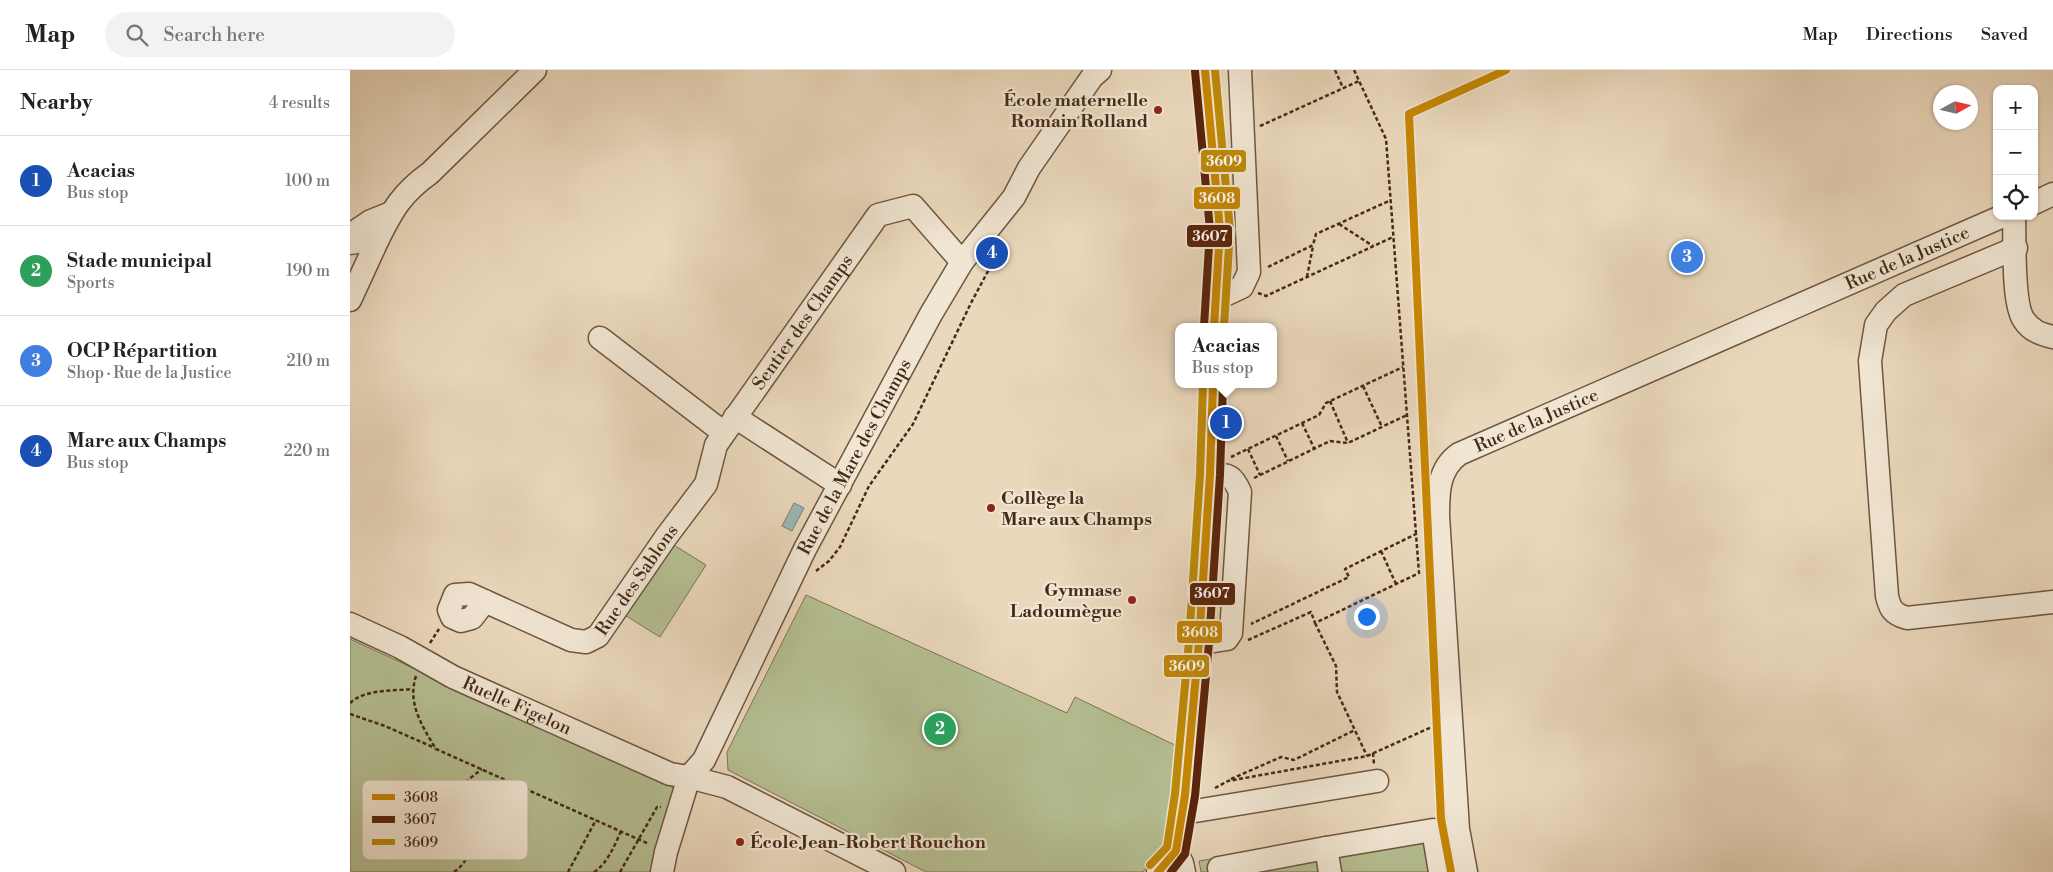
<!DOCTYPE html>
<html lang="en">
<head>
<meta charset="utf-8">
<style>
  :root { --surface:#fff; --page:#f2f2f2; --text:#222; --muted:#767676; --line:#e0e0e0; --accent:#8f2418 }
  body { margin:0; font-family:"Libre Bodoni",serif; background:var(--page); color:var(--text) }
  .controls { position:absolute; right:15px; top:15px; display:grid; overflow:hidden; border-radius:10px; box-shadow:0 1px 4px #0004 }
  .controls button { width:45px; height:45px; display:grid; place-items:center; padding:0; border:0; border-bottom:1px solid var(--line); background:var(--surface); color:var(--text); font:25px sans-serif }
  .compass { position:absolute; left:1583px; top:15px; width:45px; height:45px; border-radius:50%; background:var(--surface); box-shadow:0 1px 4px #0004; rotate:82deg }
  .you { position:absolute; left:1016px; top:546px; width:18px; height:18px; margin:-12px; border:4px solid #fff; border-radius:50%; background:#1a73e8; box-shadow:0 0 0 8px #1a73e833 }
  .badge { display:grid; place-items:center; width:32px; height:32px; border-radius:50%; background:var(--accent); color:#fff; font-size:16px; font-weight:700 }
  .pin { position:absolute; translate:-50% -50%; border:2px solid #fff; box-shadow:0 1px 5px #0006 }
  .popup { position:absolute; left:825px; top:253px; width:102px; height:65px; box-sizing:border-box; display:grid; place-content:center; border-radius:10px; background:var(--surface); filter:drop-shadow(0 1px 4px #0005); font-size:16px; white-space:nowrap; color:var(--muted) }
  .popup b { font-size:19px; color:var(--text) }
  .popup::after { content:''; position:absolute; left:50%; top:100%; margin-left:-10px; border:10px solid transparent; border-top-color:var(--surface) }
  .list { margin:0; padding:0; list-style:none }
  h2 { display:flex; justify-content:space-between; align-items:center; height:65px; margin:0; padding:0 20px; font-size:21px }
  h2 small { font-size:16px; font-weight:400; color:var(--muted) }
  .list li { display:grid; grid-template-columns:32px 1fr auto; gap:15px; align-items:center; box-sizing:border-box; height:90px; padding:0 20px; border-top:1px solid var(--line) }
  .list b { display:block; font-size:19px; white-space:nowrap }
  .list p { margin:0; font-size:16px; white-space:nowrap; color:var(--muted) }
  .list em { font-size:16px; font-style:normal; color:var(--muted) }
  .icon { flex:none; width:28px; height:28px; fill:none; stroke:currentColor; stroke-width:2; stroke-linecap:round; stroke-linejoin:round }
  .map { position:relative; flex:none; width:1703px; height:802px; overflow:hidden }
  header { display:flex; align-items:center; gap:30px; box-sizing:border-box; height:70px; padding:0 25px; background:var(--surface); border-bottom:1px solid var(--line) }
  header strong { font-size:24px }
  nav { display:flex; gap:28px; margin-inline-start:auto; font-size:18px }
  .search { width:350px; height:45px; background:var(--page); display:flex; align-items:center; gap:12px; box-sizing:border-box; padding:0 18px; border-radius:28px; color:var(--muted); font-size:19px }
  main { display:flex }
  aside { flex:1; background:var(--surface) }
  .map>svg:first-child { display:block }
</style>
</head>
<body>
<header>
<strong>Map</strong>
<div class="search"><svg class="icon" aria-label="search" viewBox="0 0 24 24"><circle cx="10" cy="10" r="6"/><path d="M15 15l6 6"/></svg>Search here</div>
<nav><a>Map</a><a>Directions</a><a>Saved</a></nav>
</header>
<main>
<aside>
<h2>Nearby<small>4 results</small></h2>
<ul class="list">
<li><span class="badge" style="background:#1a4fb4">1</span><div><b>Acacias</b><p>Bus stop</p></div><em>100 m</em></li>
<li><span class="badge" style="background:#2e9e5b">2</span><div><b>Stade municipal</b><p>Sports</p></div><em>190 m</em></li>
<li><span class="badge" style="background:#3f7fe0">3</span><div><b>OCP Répartition</b><p>Shop · Rue de la Justice</p></div><em>210 m</em></li>
<li><span class="badge" style="background:#1a4fb4">4</span><div><b>Mare aux Champs</b><p>Bus stop</p></div><em>220 m</em></li>
</ul>
</aside>
<div class="map">
<svg width="1703" height="802" viewBox="0 0 1703 802">
  <rect width="100%" height="100%" fill="#ead8bc"/>
  <filter id="stains"><feTurbulence type="fractalNoise" baseFrequency=".004" numOctaves="4"/><feColorMatrix values="0 0 0 0 .2 0 0 0 0 .09 0 0 0 0 .02 0 0 0 .5 -.17"/></filter>
  <radialGradient id="worn" r=".72"><stop offset=".6" stop-color="#630" stop-opacity="0"/><stop offset="1" stop-color="#630" stop-opacity=".3"/></radialGradient>
  <!-- green -->
  <path fill="#b5bf92" stroke="#7e7455" d="M319,472L356,495L310,567L273,544Z
    M456,525L717,643L725,627L827,676L819,750L812,780L793,802H576L378,700L377,682Z
    M0,569L324,718L306,802H0Z
    M1091,749L1101,802H851L849,791Z"/>
  <!-- water -->
  <path fill="#9bb8b9" stroke="#797f79" d="M444,433L454,438L442,461L432,456Z"/>
  <g fill="none" stroke-linecap="round" stroke-linejoin="round">
    <!-- minor casing -->
    <g stroke="#6f5641" stroke-width="25">
      <g id="minor">
        <path d="M855,0L870,160L864,257"/>
        <path d="M1684,133L1703,124"/>
        <path d="M1664,146C1665,169 1662,234 1674,250C1681,261 1691,264 1703,267"/>
        <path d="M0,165L21,151L41,143"/>
        <path d="M0,173L28,169C43,139 52,123 80,103L185,0"/>
        <path d="M1666,178L1554,225L1536,241L1526,255L1520,291L1537,526C1540,539 1543,544 1557,548L1703,532"/>
        <path d="M865,225L877,224L892,217L899,202L890,0"/>
        <path d="M0,230L28,169"/>
        <path d="M250,268L374,363"/>
        <path d="M385,347L490,415"/>
        <path id="s1" d="M135,531L122,548L111,551L102,547L99,540L105,525L119,524L221,570L236,572L248,566L316,467L356,414L366,375L528,145L563,136L612,192"/>
        <path id="s2" d="M0,554L50,577L103,607L320,704L339,707L377,717L544,802"/>
        <path d="M849,572H858L877,569L881,563L890,422C882,404 878,405 860,404"/>
        <path d="M833,743L1027,711"/>
        <path d="M976,778L1083,760L1090,802"/>
        <path d="M826,781L832,793L834,802"/>
        <path id="s3" d="M312,802L316,782L339,707L354,690L455,479L581,244L612,192L664,127L679,98L742,7L750,0"/>
        <path d="M808,802L826,781L835,725L849,572L860,404L863,314"/>
        <path d="M870,802L869,798L976,778L980,802"/>
        <path id="s4" d="M1116,802L1108,759L1088,446C1088,423 1088,399 1109,384L1653,146"/>
      </g>
    </g>
    <!-- path -->
    <path stroke="#462a18" stroke-width="2.5" stroke-dasharray="4 2.5" stroke-linecap="butt" d="M985,0L993,18
      M1004,0L1036,69L1066,464
      M910,56L1009,11
      M989,154L1023,176
      M918,197L963,175L966,164L1041,130
      M957,207L963,176
      M908,223L916,226L1043,167
      M1013,316L1032,357
      M980,331L998,373
      M952,353L964,378
      M926,366L938,391
      M898,379L910,405
      M881,387L969,345L976,333L1053,297
      M904,408L980,371L998,373L1057,345
      M1031,481L1046,514
      M466,501L479,491L490,477L519,416L563,354L621,233L653,173
      M965,553L986,596L987,622L1017,686
      M898,570L961,542L965,553L1069,503L1066,464L995,499L999,507L901,554
      M80,573L89,559
      M66,606C57,633 72,656 86,679L299,774
      M0,633C15,619 42,621 62,619
      M0,644L35,656L85,678
      M1023,683L1024,694
      M881,709L931,687L944,690L1005,660
      M865,718L878,711L1017,686L1084,656
      M69,748L132,699
      M104,802C113,796 118,786 124,778C142,758 162,742 172,716
      M218,802L246,750
      M244,802C257,794 265,775 271,761
      M270,802L307,737H311"/>
    <!-- minor -->
    <use href="#minor" stroke="#f1e6d3" stroke-width="22"/>
    <!-- bus-1 casing -->
    <g stroke="#f1e6d3" stroke-width="11">
      <path id="bus-1" d="M855,0L870,160L864,257
        M808,802L826,781L835,725L849,572L860,404L863,314
        M1101,802L1091,749L1059,44L1156,0"/>
    </g>
    <!-- bus-2 casing -->
    <g stroke="#f1e6d3" stroke-width="11">
      <path id="bus-2" d="M845,1L860,160L854,256
        M821,802L835,784L845,726L859,573L870,405L873,314"/>
    </g>
    <!-- bus-3 casing -->
    <g stroke="#f1e6d3" stroke-width="11">
      <path id="bus-3" d="M865,0L880,160L874,257
        M800,795L817,777L825,724L839,571L850,404L853,314"/>
    </g>
    <!-- bus-1 -->
    <use href="#bus-1" stroke="#c68604" stroke-width="8"/>
    <!-- bus-2 -->
    <use href="#bus-2" stroke="#5a230a" stroke-width="8"/>
    <!-- bus-3 -->
    <use href="#bus-3" stroke="#be8a08" stroke-width="8"/>
  </g>
  <!-- markers -->
  <g fill="#8f2418" stroke="#f1e6d3" stroke-width="2">
    <circle cx="808" cy="40" r="5"/>
    <circle cx="641" cy="438" r="5"/>
    <circle cx="782" cy="530" r="5"/>
    <circle cx="390" cy="772" r="5"/>
  </g>
  <g text-anchor="middle" dominant-baseline="central" stroke-width="4.5" stroke-linejoin="round" paint-order="stroke">
    <!-- poi labels -->
    <g font-size="18" font-weight="bold" fill="#462a18" stroke="#f1e6d3" text-anchor="end">
      <text x="798" y="30">École maternelle<tspan x="798" dy="21">Romain Rolland</tspan></text>
      <text x="651" y="428" text-anchor="start">Collège la<tspan x="651" dy="21">Mare aux Champs</tspan></text>
      <text x="772" y="520">Gymnase<tspan x="772" dy="21">Ladoumègue</tspan></text>
      <text x="400" y="772" text-anchor="start">École Jean-Robert Rouchon</text>
    </g>
    <!-- street labels -->
    <g font-size="18" fill="#462a18" stroke="#f1e6d3">
      <text stroke="none"><textPath href="#s4" startOffset="915">Rue de la Justice</textPath></text>
      <text stroke="none"><textPath href="#s1" startOffset="598">Sentier des Champs</textPath></text>
      <text stroke="none"><textPath href="#s4" startOffset="510">Rue de la Justice</textPath></text>
      <text stroke="none"><textPath href="#s3" startOffset="460">Rue de la Mare des Champs</textPath></text>
      <text stroke="none"><textPath href="#s1" startOffset="289">Rue des Sablons</textPath></text>
      <text stroke="none"><textPath href="#s2" startOffset="186">Ruelle Figelon</textPath></text>
    </g>
  </g>
  <!-- legend -->
  <rect x="12" y="710" width="166" height="80" rx="8" fill="#f1e6d3" stroke="#beae9b" stroke-width="1"/>
  <rect x="22" y="724" width="23" height="6" fill="#c68604"/>
  <rect x="22" y="746" width="23" height="7" fill="#5a230a"/>
  <rect x="22" y="769" width="23" height="6" fill="#be8a08"/>
  <g font-size="14" fill="#462a18">
    <text x="54" y="732">3608</text>
    <text x="54" y="754">3607</text>
    <text x="54" y="777">3609</text>
  </g>
  <g stroke="#f1e6d3" stroke-width="2">
    <rect x="850" y="79" width="47" height="24" rx="5" fill="#be8a08"/>
    <rect x="843" y="116" width="48" height="24" rx="5" fill="#c68604"/>
    <rect x="836" y="154" width="47" height="24" rx="5" fill="#5a230a"/>
    <rect x="839" y="512" width="47" height="24" rx="5" fill="#5a230a"/>
    <rect x="826" y="550" width="47" height="24" rx="5" fill="#c68604"/>
    <rect x="813" y="584" width="47" height="24" rx="5" fill="#be8a08"/>
  </g>
  <g font-size="14" text-anchor="middle" font-weight="bold" fill="#fff">
    <text x="874" y="96">3609</text>
    <text x="867" y="133">3608</text>
    <text x="860" y="171">3607</text>
    <text x="862" y="528">3607</text>
    <text x="850" y="567">3608</text>
    <text x="837" y="601">3609</text>
  </g>
  <rect width="100%" height="100%" filter="url(#stains)"/>
  <rect width="100%" height="100%" fill="url(#worn)"/>
</svg>
<div class="controls">
<button>+</button>
<button>−</button>
<button><svg class="icon" aria-label="locate" viewBox="0 0 24 24"><circle cx="12" cy="12" r="6"/><path d="M12 2v4M12 18v4M2 12h4M18 12h4"/></svg></button>
</div>
<svg class="compass" viewBox="-18 -18 36 36"><path d="M0-13l5 13h-10z" fill="#e53935"/><path d="M0 13l5-13h-10z" fill="#767676"/></svg>
<div class="you"></div>
<div class="pin badge" style="left:876px;top:353px;background:#1a4fb4">1</div>
<div class="popup"><b>Acacias</b>Bus stop</div>
<div class="pin badge" style="left:590px;top:659px;background:#2e9e5b">2</div>
<div class="pin badge" style="left:1337px;top:187px;background:#3f7fe0">3</div>
<div class="pin badge" style="left:642px;top:183px;background:#1a4fb4">4</div>
</div>
</main>
</body>
</html>
